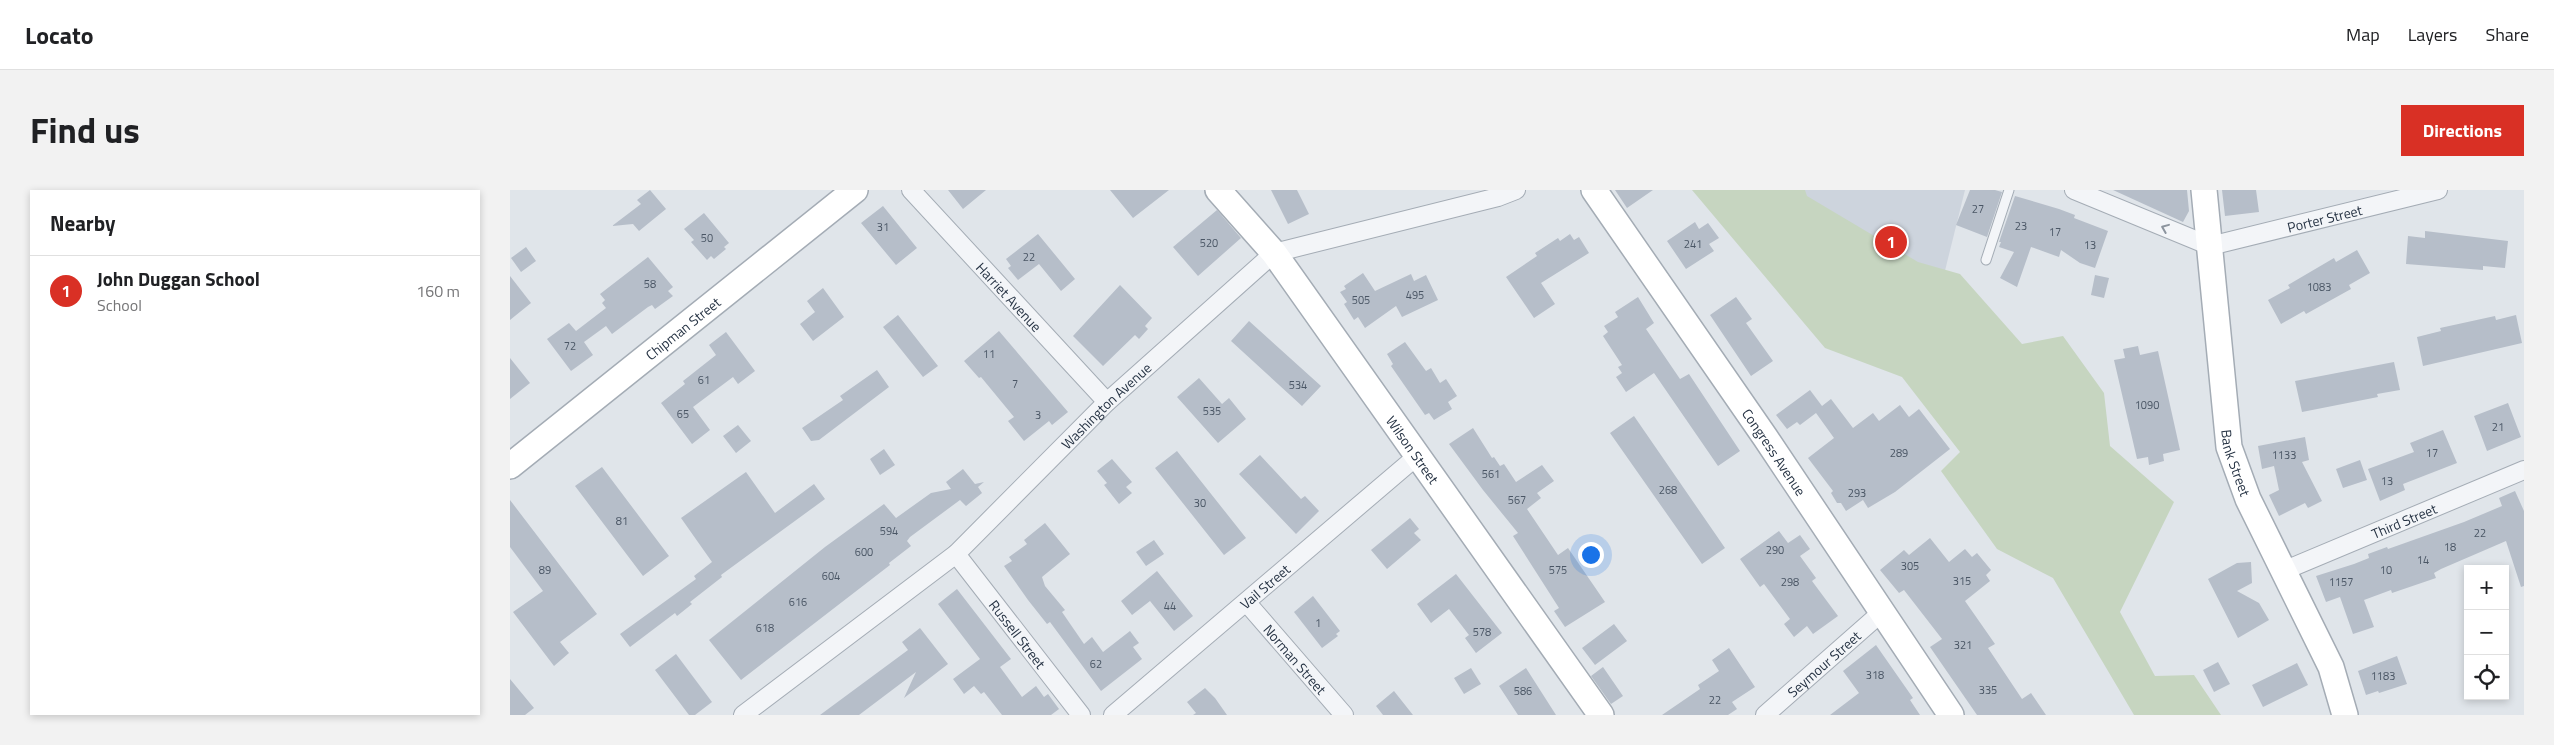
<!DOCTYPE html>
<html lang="en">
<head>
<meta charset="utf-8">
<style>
  :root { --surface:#fff; --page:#f2f2f2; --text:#202124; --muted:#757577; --line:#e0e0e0; --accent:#d93025 }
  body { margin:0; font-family:"Titillium Web",sans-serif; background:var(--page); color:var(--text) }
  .controls { position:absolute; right:15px; bottom:15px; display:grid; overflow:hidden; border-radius:0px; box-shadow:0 2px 8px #0003 }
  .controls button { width:45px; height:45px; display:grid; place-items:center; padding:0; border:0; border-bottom:1px solid var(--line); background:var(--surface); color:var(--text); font:25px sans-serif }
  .you { position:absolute; left:1080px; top:364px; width:18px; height:18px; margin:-12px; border:4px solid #fff; border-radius:50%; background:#1a73e8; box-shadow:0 0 0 8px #1a73e833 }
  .badge { display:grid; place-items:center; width:32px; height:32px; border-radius:50%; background:var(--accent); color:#fff; font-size:16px; font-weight:700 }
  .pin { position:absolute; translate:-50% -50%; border:2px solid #fff; box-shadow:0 1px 5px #0006 }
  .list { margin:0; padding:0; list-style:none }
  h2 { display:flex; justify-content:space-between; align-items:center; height:65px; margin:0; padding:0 20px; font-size:21px }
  h2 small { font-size:16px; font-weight:400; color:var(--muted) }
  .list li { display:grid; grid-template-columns:32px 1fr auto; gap:15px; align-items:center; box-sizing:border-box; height:70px; padding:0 20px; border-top:1px solid var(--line) }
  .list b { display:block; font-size:19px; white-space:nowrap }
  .list p { margin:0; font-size:16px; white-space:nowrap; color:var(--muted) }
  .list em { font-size:16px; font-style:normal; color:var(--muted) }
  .icon { flex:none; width:28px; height:28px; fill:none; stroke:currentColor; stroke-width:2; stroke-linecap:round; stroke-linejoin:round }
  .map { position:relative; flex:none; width:2014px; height:525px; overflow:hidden; border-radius:0px }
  header { display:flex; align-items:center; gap:30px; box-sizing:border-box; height:70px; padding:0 25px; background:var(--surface); border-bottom:1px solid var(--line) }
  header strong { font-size:24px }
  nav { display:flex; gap:28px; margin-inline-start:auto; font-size:18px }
  .intro { display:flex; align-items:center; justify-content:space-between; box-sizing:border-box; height:120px; padding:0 30px }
  h1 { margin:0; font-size:35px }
  .button { padding:12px 22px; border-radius:0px; background:var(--accent); color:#fff; font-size:18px; font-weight:700 }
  main { display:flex; gap:30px; padding:0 30px }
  aside { flex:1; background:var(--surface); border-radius:0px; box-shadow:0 2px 8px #0003 }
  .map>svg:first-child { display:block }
</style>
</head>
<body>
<header>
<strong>Locato</strong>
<nav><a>Map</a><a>Layers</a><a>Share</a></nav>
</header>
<div class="intro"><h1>Find us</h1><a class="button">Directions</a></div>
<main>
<aside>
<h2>Nearby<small></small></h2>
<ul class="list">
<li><span class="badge">1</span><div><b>John Duggan School</b><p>School</p></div><em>160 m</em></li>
</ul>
</aside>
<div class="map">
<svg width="2014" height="525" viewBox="0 0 2014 525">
  <rect width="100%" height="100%" fill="#e0e5ea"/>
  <!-- built -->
  <path fill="#cdd4dd" d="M1254,0H1455L1426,117Z"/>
  <!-- green -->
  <path fill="#c6d5c0" d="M1182,0H1295L1297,6L1408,72L1450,84L1512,154L1553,146L1594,203L1600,256L1664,312L1610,422L1645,486L1684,485L1711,525H1624L1543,388L1487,359L1431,281L1450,262L1392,187L1315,158Z"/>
  <!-- building -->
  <path fill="#b6bec9" d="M140,0L156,19L129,41L123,34L102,36L131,14L127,10Z
    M438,0H476L453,19Z
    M600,0H659L623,28Z
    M761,0H787L799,24L778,34Z
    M1105,0H1143L1117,18Z
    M1460,0H1485L1492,2L1477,47L1446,35Z
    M1603,0H1677L1679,21L1673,32Z
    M1712,0H1746L1749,22L1715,26Z
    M1505,6L1549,19L1565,25L1564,28L1598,41L1585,78L1570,73L1551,60L1549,67L1521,57L1507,97L1490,88L1504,62L1489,57L1491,52H1489Z
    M373,16L407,58L386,75L351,33Z
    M707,20L731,48L688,86L663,57Z
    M194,23L219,53L214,57L216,59L204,69L201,66L197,70L181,52L184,50L174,39Z
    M1185,32L1189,39L1198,33L1209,48L1199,54L1204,61L1176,79L1157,51Z
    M1915,41L1998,51L1995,78L1973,76V80L1896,74L1898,46L1915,48Z
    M528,44L565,89L551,101L529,74L508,90L498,78L501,76L496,69Z
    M1060,44L1064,50L1069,47L1079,63L1031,93L1045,114L1024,128L996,87L1027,66L1025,63L1048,48L1050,51Z
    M16,57L26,71L11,82L1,68Z
    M1847,60L1860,83L1839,95L1841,99L1796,124L1794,121L1771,134L1758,110L1780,98L1778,95L1824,68L1826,72Z
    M138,67L163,97L158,101L163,106L145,119L142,115L138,117L102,144L96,136L74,152L83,165L61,181L37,149L59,133L66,141L96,118L92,113L95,110L90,104Z
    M853,83L865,101L901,84L904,91L916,85L928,110L892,127L886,116L855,138L848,127L844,130L834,114L837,112L830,102L836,99L834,96Z
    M1585,85L1599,88L1594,108L1581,105Z
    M0,86L21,113L0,130Z
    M610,95L642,128L635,136L638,139L629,149L625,145L593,176L563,146Z
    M313,98L334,127L303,151L290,134L305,122L297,111Z
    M1128,107L1144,133L1136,139L1170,189L1179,184L1230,261L1208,276L1144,183L1116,202L1106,187L1112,183L1108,177L1112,175L1093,146L1098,142L1094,136L1108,127L1105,122Z
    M1226,107L1242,129L1236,133L1263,171L1241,186L1200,125Z
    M388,125L428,176L413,187L373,137Z
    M2006,125L2012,153L1913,176L1907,147L1931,141L1930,138L1985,126L1986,130Z
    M739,131L811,196L792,216L721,151Z
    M489,141L558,222L542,235L539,231L514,251L498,231L504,227L471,187L469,188L454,171Z
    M216,142L245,181L228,194L223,187L183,217L200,240L182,254L151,213L175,194L173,191L206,165L199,155Z
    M895,152L916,181L921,178L930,193L936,189L947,206L938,212L942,219L924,230L919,223L915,225L881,176L883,174L877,164Z
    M1628,156L1630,165L1648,161L1670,260L1653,264L1654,271L1639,275L1638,267L1627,269L1604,170L1615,168L1613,159Z
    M0,168L20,193L0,209Z
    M1884,172L1890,200L1867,204L1868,207L1792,222L1785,191Z
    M367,180L379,197L309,250L301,251L292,238L333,210L330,206Z
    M689,188L712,214L719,208L736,229L708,253L667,207Z
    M1300,200L1312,216L1321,209L1343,238L1363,223L1369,231L1390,215L1399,227L1409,219L1440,259L1385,302L1358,318L1353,310L1336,321L1331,313H1327L1321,303L1323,301L1298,268L1324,248L1306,223L1290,235L1287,232L1277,239L1266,225Z
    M1998,213L2011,247L1977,261L1964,226Z
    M1124,226L1215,358L1192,374L1100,243Z
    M228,235L241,251L226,263L213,246Z
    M963,238L982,268L984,267L990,276L994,274L1006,292L1032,275L1044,291L1027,303L1031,308L1017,319L1048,365L1058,358L1095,412L1055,437L1044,421L1049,418L1003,346L1008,343L973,300L939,254Z
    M1933,240L1947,273L1893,294L1895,300L1870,311L1858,279L1904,262L1900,253Z
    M1795,247L1799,270L1792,272L1812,311L1798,318L1795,313L1769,326L1759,305L1769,300L1764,276L1752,279L1748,256Z
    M374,259L385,275L370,285L360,269Z
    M667,261L736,348L714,365L645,278Z
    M750,265L791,309L795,306L809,321L786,344L729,284Z
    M602,269L622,292L616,297L622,303L609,314L594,295L597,293L587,281Z
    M1850,270L1857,290L1833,298L1826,279Z
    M92,277L159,366L133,386L65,296Z
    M453,279L465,294L474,292L468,297L472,303L456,316L450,310L400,347L397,351L401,356L379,373L380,375L231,490L199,450L315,357L374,314L386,328L421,303L441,299L436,292Z
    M236,282L265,323L304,294L315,309L211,385L212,387L180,412L182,414L167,426L165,423L120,457L110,444L186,389L184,386L202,372L171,328Z
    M2005,301L2014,321V396L2011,397L1996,351L1931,379L1924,383L1926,388L1882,403L1881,400L1854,410L1864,437L1843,444L1830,407L1816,412L1806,386L1844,374L1859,368L1858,364L1877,357L1878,359L1954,332L1992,316L1989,308Z
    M0,310L87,424L50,452L59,463L44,476L3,422L33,401L0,357Z
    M900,328L909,339L904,343L911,350L877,379L861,360Z
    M535,333L560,364L532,387L535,396L555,420L552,422L574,454L582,447L593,462L620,441L629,453L623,457L632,469L591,501L540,432L537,434L518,410L494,376L502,371L499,367L517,354L514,350Z
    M1269,341L1278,353L1290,345L1300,359L1290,366L1306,388L1302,391L1328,426L1303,444L1297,436L1284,447L1274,434L1280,429L1254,394L1250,397L1230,369Z
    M1420,348L1439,372L1455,359L1462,367L1467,363L1481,380L1476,385L1480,391L1455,411L1485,454L1478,458L1512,509L1521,503L1536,525H1467L1420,457L1432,449L1394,400L1389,403L1370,380L1394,360L1399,365Z
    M644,350L654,364L636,376L626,362Z
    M1741,372L1742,393L1727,401L1749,413L1759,430L1728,448L1698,389L1727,373Z
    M647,381L683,426L664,441L640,411L622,425L611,411Z
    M946,384L992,443L966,463L955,448L959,445L939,419L921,433L907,414Z
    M447,399L501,469L490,477L512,507L526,496L534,507L538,504L549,519L541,525H492L474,502L471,504L464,496L454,504L443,489L470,469L428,414Z
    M803,406L830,441L826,444L828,446L812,458L784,422Z
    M1104,434L1117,451L1085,475L1072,458Z
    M410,438L438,474L394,508L406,482L349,525H310L398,460L392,452Z
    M1366,455L1403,508L1400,510L1410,525H1320L1349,503L1333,481Z
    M1219,458L1245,497L1222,512L1227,519L1218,525H1152L1190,499L1188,495L1209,481L1202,470Z
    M166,464L202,512L185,525H179L145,480Z
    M1887,466L1897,494L1869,503L1868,501L1856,505L1848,481Z
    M1708,472L1720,494L1704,502L1693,480Z
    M1787,473L1798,495L1753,517L1742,495Z
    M1093,477L1113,506L1101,514L1081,486Z
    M961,478L971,494L954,504L944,488Z
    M1016,478L1046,525H1008L989,496Z
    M0,489L24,518L15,525H0Z
    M695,498L705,508L717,525H683L686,523L677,512Z
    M884,501L903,525H873L866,516Z"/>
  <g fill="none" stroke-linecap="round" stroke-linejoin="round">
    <!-- lane casing -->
    <g stroke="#a4acb5" stroke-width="11">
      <path id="lane" d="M1476,70L1499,0"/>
    </g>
    <!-- street casing -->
    <g stroke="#a4acb5" stroke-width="20">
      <g id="street">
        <path id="s1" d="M401,0L597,212"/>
        <path id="s2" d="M1564,0L1700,56L1928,0"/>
        <path id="s3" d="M446,364L571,525"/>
        <path id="s4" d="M1773,381L2014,280"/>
        <path id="s5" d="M737,413L834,525"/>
        <path id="s6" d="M233,525L446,364L597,212L764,63L988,7L1006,0"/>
        <path id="s7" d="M603,525L906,267"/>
        <path id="s8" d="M1255,525L1372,422"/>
      </g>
    </g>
    <!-- secondary casing -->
    <g stroke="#a4acb5" stroke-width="28">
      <g id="secondary">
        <path id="s9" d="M708,0L764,63L1091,525"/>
        <path id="s10" d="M1084,0L1255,247L1441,525"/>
        <path id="s11" d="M1694,0L1719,257L1738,309L1821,477L1835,525"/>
        <path id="s12" d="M0,276L345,0"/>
      </g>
    </g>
    <!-- lane -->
    <use href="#lane" stroke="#f3f5f8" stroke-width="9"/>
    <!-- street -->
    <use href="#street" stroke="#f3f5f8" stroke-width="18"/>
    <!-- secondary -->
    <use href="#secondary" stroke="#fff" stroke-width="25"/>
  </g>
  <!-- one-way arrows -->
  <defs><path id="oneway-chevron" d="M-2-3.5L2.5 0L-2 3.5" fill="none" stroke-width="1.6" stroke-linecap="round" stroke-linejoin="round" transform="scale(1.25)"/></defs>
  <use stroke="#8c949e" href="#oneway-chevron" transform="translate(1655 38) rotate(-158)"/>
  <g text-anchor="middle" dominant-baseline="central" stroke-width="4" stroke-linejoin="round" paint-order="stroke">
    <!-- number labels -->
    <g font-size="11" fill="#4a5665">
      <text x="1468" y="19">27</text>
      <text x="1511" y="36">23</text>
      <text x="373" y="37">31</text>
      <text x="1545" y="42">17</text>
      <text x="197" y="48">50</text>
      <text x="699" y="53">520</text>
      <text x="1183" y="54">241</text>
      <text x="1580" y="55">13</text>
      <text x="519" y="67">22</text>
      <text x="140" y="94">58</text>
      <text x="1809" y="97">1083</text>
      <text x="905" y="105">495</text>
      <text x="851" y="110">505</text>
      <text x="60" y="156">72</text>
      <text x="479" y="164">11</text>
      <text x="194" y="190">61</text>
      <text x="505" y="194">7</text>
      <text x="788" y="195">534</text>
      <text x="1637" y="215">1090</text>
      <text x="702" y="221">535</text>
      <text x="173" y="224">65</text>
      <text x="528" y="225">3</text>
      <text x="1988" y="237">21</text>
      <text x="1389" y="263">289</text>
      <text x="1922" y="263">17</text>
      <text x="1774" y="265">1133</text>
      <text x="981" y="284">561</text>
      <text x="1877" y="291">13</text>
      <text x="1158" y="300">268</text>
      <text x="1347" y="303">293</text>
      <text x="1007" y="310">567</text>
      <text x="690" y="313">30</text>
      <text x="112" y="331">81</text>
      <text x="379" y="341">594</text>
      <text x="1970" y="343">22</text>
      <text x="1940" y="357">18</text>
      <text x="1265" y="360">290</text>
      <text x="354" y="362">600</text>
      <text x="1913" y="370">14</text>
      <text x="1400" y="376">305</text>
      <text x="35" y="380">89</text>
      <text x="1048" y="380">575</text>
      <text x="1876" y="380">10</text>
      <text x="321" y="386">604</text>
      <text x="1452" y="391">315</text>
      <text x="1280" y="392">298</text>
      <text x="1831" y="392">1157</text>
      <text x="288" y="412">616</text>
      <text x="660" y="416">44</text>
      <text x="808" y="433">1</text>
      <text x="255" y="438">618</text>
      <text x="972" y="442">578</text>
      <text x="1453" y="455">321</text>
      <text x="586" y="474">62</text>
      <text x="1365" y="485">318</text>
      <text x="1873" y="486">1183</text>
      <text x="1478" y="500">335</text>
      <text x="1013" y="501">586</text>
      <text x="1205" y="510">22</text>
    </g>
    <!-- street labels -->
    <g font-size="14" fill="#263344" stroke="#f0f3f8">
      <text stroke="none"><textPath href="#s2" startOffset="265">Porter Street</textPath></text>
      <text stroke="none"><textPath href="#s1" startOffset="145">Harriet Avenue</textPath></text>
      <text stroke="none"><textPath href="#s12" startOffset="221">Chipman Street</textPath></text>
      <text stroke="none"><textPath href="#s6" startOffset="478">Washington Avenue</textPath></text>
      <text stroke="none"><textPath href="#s9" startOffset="325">Wilson Street</textPath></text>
      <text stroke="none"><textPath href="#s10" startOffset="318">Congress Avenue</textPath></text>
      <text stroke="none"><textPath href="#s11" startOffset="275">Bank Street</textPath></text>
      <text stroke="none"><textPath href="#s4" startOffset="131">Third Street</textPath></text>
      <text stroke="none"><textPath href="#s7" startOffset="199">Vail Street</textPath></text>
      <text stroke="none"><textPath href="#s3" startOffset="101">Russell Street</textPath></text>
      <text stroke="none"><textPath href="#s5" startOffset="74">Norman Street</textPath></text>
      <text stroke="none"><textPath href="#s8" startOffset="78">Seymour Street</textPath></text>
    </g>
  </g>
</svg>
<div class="controls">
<button>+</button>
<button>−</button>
<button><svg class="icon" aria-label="locate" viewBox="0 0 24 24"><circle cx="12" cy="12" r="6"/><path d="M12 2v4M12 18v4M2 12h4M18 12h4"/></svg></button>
</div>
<div class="you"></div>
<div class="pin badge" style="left:1381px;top:52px">1</div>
</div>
</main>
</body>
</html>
